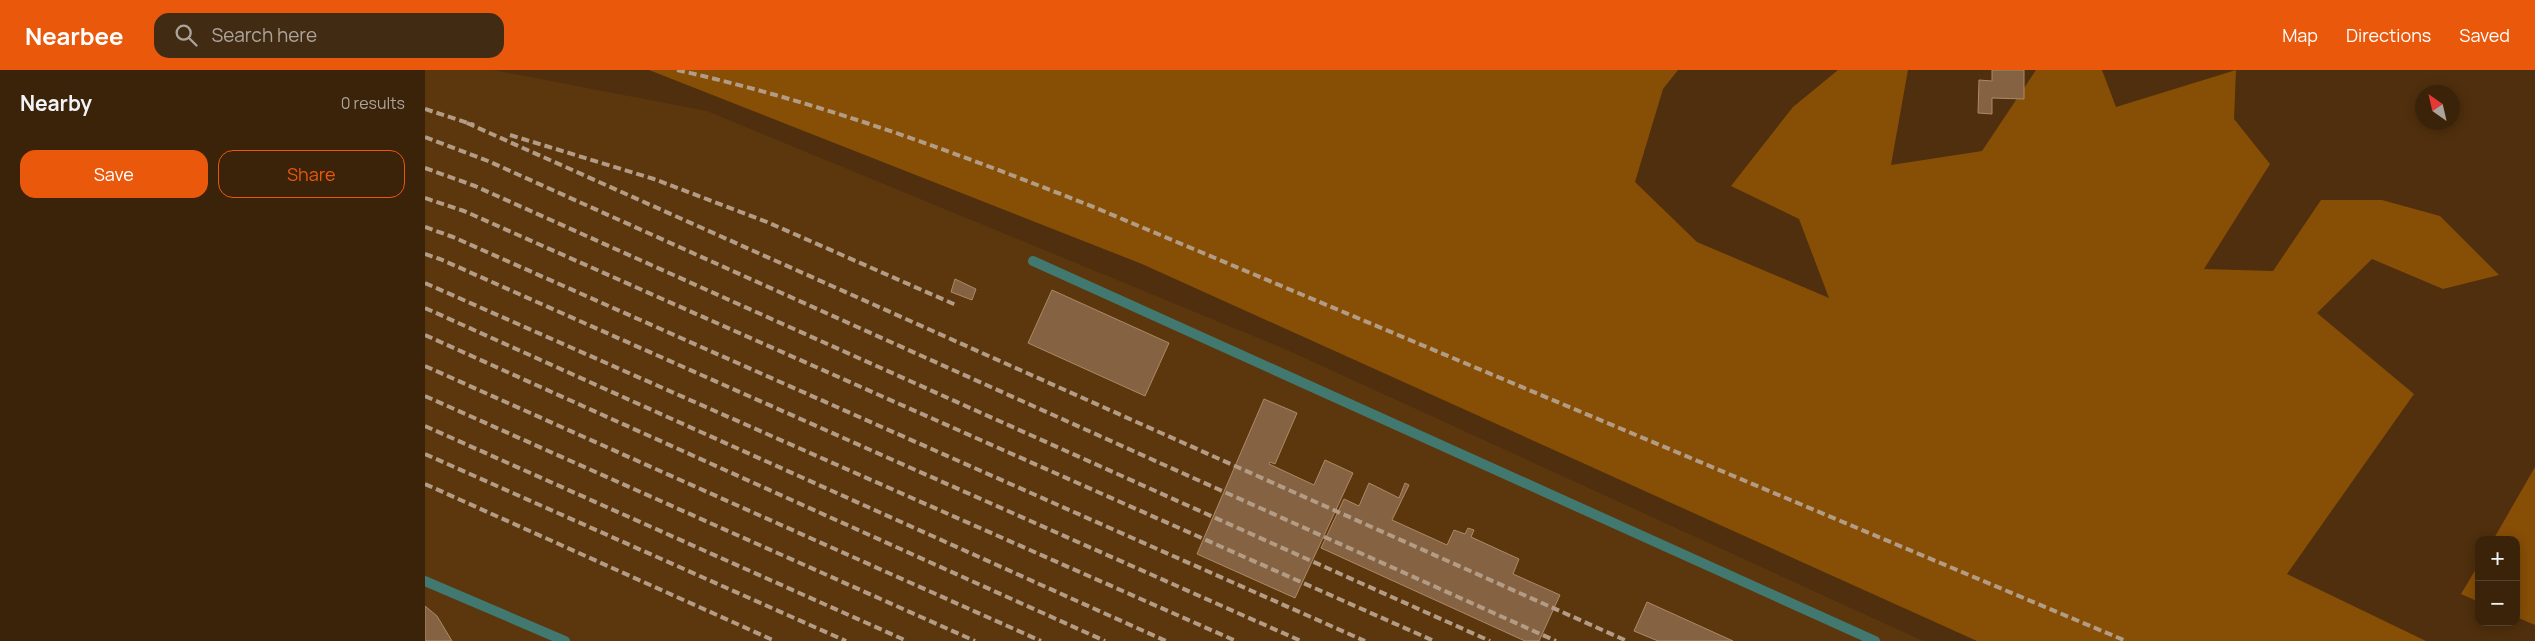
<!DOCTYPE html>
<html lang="en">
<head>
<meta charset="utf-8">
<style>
  :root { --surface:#3b230a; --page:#422b13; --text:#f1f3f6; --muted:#aca49c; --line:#54402b; --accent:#ea580c }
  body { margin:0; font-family:Manrope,sans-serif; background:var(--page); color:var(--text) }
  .controls { position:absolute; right:15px; bottom:15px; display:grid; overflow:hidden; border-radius:10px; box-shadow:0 2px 12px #0003 }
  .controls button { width:45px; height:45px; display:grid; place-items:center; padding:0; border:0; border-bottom:1px solid var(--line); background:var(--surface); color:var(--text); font:25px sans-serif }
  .compass { position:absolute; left:1990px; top:15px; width:45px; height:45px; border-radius:50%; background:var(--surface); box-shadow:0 2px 12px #0003; rotate:326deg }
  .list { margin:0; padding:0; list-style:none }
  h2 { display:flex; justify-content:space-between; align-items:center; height:65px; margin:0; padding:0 20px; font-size:21px }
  h2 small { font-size:16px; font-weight:400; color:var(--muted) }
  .actions { display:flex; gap:10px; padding:15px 20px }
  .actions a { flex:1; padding:11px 0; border:1px solid var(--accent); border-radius:15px; text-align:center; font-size:18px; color:var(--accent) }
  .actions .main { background:var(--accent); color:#fff }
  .icon { flex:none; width:28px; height:28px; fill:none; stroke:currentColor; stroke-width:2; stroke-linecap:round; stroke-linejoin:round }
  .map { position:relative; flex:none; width:2110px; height:571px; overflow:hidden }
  header { display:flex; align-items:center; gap:30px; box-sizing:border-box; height:70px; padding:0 25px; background:var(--accent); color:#fff }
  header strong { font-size:24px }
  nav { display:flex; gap:28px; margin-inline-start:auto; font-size:18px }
  .search { width:350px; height:45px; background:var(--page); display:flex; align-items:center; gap:12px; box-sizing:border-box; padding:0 18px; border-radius:15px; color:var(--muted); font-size:19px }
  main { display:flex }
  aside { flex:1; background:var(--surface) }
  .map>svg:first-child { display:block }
</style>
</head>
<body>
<header>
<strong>Nearbee</strong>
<div class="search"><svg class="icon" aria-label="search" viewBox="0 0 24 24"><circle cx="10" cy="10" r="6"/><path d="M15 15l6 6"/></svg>Search here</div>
<nav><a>Map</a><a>Directions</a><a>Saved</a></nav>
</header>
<main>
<aside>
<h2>Nearby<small>0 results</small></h2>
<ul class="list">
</ul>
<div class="actions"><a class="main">Save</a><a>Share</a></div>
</aside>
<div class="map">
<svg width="2110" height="571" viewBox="0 0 2110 571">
  <rect width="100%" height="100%" fill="#4f2f0d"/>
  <!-- built -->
  <path fill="#5c370d" d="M0,0H68L282,41L862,280L1498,571H0Z"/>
  <!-- green -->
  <path fill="#874e06" d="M224,0H1253L1238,19L1210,112L1272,172L1404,228L1374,149L1306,116L1368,37L1413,0H1483L1466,95L1557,81L1611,0H1677L1691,37L1811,0L1809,49L1845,94L1779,199L1848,201L1896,130H1957L2015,146L2074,205L2018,219L1947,189L1892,243L1989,324L1862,504L2001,571H1552L717,194Z
    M2110,397V555L2091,547V470H2068Z
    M2054,494V532L2036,524Z"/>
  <!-- building -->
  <path fill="#856241" stroke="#ae8967" d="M1567,0H1599V29L1567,28V44L1553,43L1554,10L1567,11Z
    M530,209L551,219L547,230L526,222Z
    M627,220L744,273L720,326L603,273Z
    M839,329L872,343L850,394L845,392L844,394L889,415L900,390L928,403L870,528L772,484Z
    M944,413L974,428L980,413L984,415L967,450L1022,475L1029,460L1040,464L1043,458L1049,460L1046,467L1094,489L1088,504L1135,525L1114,571H1100L896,478L919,429L934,436Z
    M1222,532L1308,571H1233L1209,561Z
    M0,536L12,546L27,571H0Z"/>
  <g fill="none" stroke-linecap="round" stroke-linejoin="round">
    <!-- lane -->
    <path stroke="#417970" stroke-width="10" d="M608,191L1450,571
      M0,511L140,571"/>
    <!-- rail -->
    <path stroke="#b39c85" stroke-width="4" stroke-dasharray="8 4" stroke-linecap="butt" d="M252,0C396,32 535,84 671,138L1701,571
      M0,39L49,55
      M42,53L1202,571
      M85,65L229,109L342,152L531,235
      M0,67L63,91L1131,571
      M0,98L50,116L1065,571
      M0,128L39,141L1009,571
      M0,157L28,167L940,571
      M0,184L15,189L876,571
      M0,213L811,571
      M0,238L741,571
      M0,265L680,571
      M0,296L616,571
      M0,326L550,571
      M0,356L482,571
      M0,384L421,571
      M0,414L350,571"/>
  </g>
</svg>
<div class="controls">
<button>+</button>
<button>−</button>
</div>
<svg class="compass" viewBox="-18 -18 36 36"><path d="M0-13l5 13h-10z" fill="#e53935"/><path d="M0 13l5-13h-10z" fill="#aca49c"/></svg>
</div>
</main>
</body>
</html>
